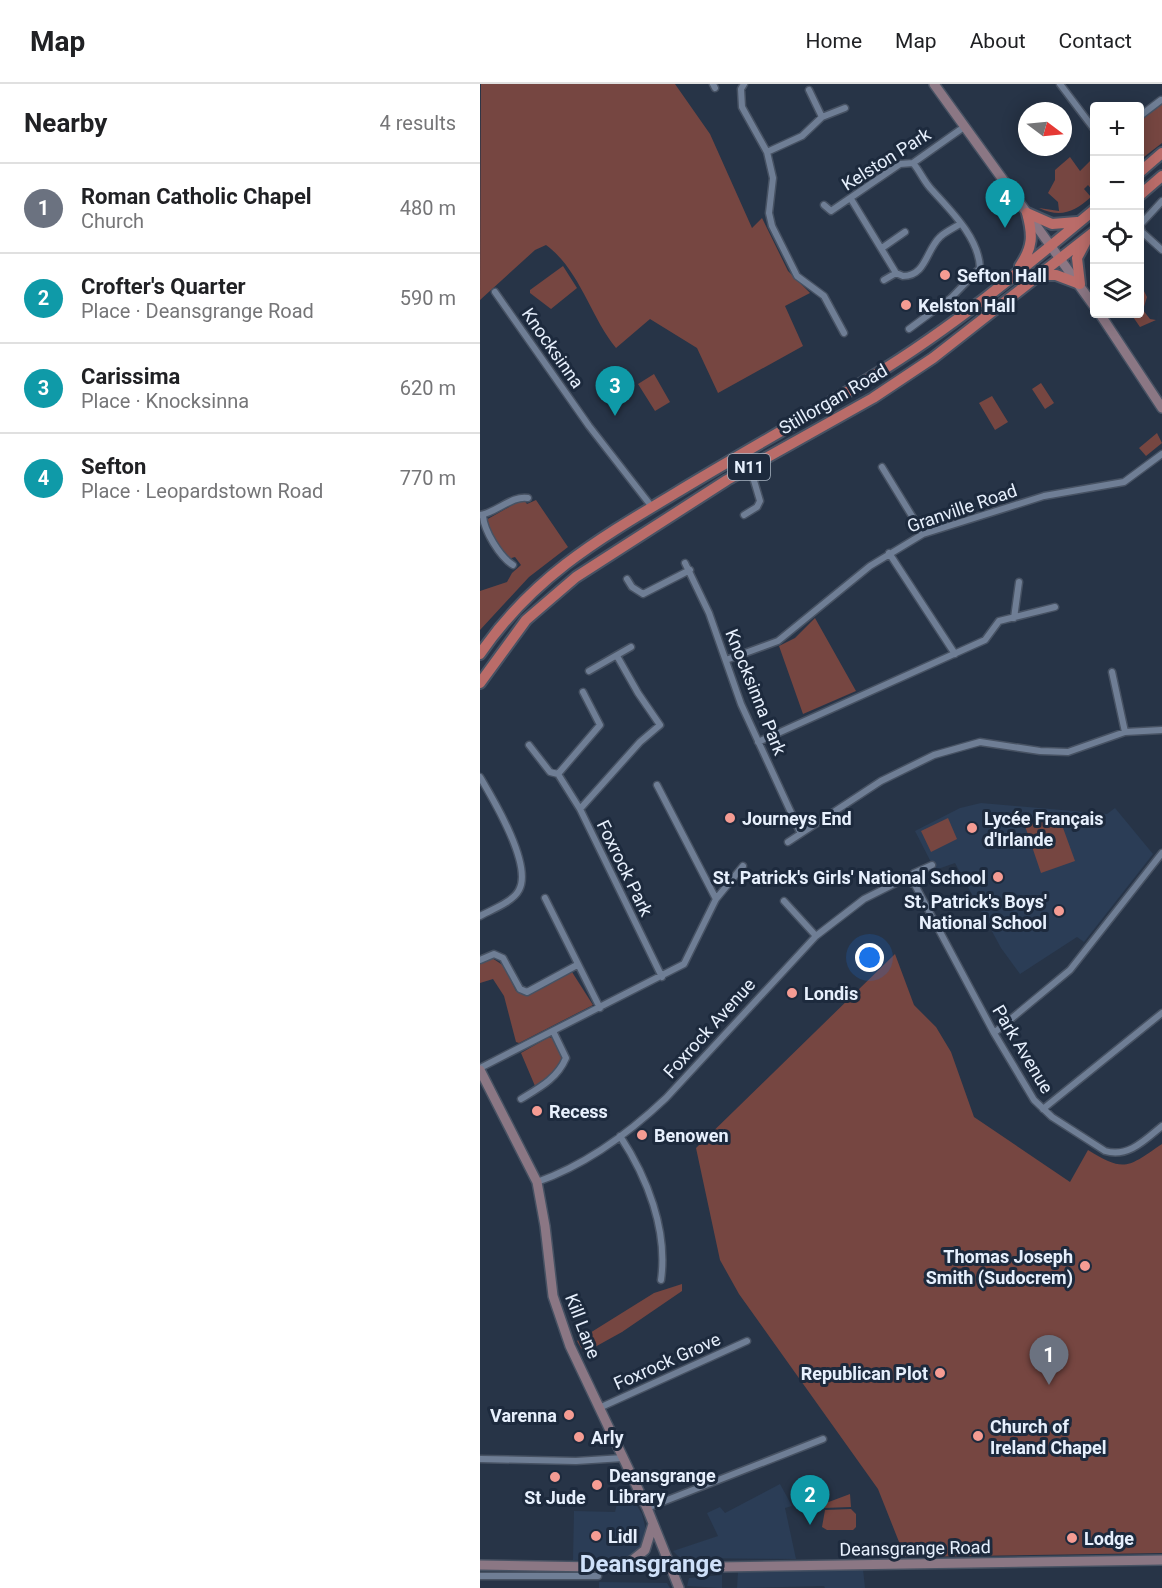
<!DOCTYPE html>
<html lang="en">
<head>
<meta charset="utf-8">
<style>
  :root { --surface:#fff; --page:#f2f2f2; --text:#202124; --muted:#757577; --line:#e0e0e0; --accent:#805856 }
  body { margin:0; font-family:Roboto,sans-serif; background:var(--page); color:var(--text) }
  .controls { position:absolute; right:18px; top:18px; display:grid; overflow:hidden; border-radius:6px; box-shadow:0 3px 15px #0003 }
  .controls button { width:54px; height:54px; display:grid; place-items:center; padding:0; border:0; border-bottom:2px solid var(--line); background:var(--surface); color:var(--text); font:30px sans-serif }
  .compass { position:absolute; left:538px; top:18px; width:54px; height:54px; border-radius:50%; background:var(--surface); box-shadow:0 3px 15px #0003; rotate:106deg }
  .you { position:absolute; left:390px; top:874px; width:21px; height:21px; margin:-15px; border:4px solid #fff; border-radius:50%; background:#1a73e8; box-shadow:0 0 0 9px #1a73e833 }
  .badge { display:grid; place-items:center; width:39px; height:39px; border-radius:50%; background:var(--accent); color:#fff; font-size:20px; font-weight:700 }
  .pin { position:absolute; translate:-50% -50px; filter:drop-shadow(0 2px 3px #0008) }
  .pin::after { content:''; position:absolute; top:32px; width:21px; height:18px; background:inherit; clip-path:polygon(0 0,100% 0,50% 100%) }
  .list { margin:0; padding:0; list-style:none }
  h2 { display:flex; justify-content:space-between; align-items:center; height:78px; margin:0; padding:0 24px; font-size:26px }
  h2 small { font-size:20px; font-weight:400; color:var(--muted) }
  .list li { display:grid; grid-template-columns:39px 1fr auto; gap:18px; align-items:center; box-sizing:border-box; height:90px; padding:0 24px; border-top:2px solid var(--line) }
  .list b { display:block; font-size:22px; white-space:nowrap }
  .list p { margin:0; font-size:20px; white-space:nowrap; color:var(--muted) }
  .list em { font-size:20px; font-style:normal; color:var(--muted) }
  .icon { flex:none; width:33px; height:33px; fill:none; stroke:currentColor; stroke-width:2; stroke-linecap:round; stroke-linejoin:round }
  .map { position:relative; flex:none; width:682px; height:1504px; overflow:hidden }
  header { display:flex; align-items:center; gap:36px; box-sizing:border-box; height:84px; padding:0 30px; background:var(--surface); border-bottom:2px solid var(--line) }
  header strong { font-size:28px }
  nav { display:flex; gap:33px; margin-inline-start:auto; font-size:21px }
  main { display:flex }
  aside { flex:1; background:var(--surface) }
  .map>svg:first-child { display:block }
</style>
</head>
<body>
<header>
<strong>Map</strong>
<nav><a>Home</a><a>Map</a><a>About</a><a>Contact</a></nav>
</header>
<main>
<aside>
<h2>Nearby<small>4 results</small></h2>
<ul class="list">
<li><span class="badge" style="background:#6b7280">1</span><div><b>Roman Catholic Chapel</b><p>Church</p></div><em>480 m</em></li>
<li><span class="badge" style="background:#0f9aa8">2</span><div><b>Crofter's Quarter</b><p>Place · Deansgrange Road</p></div><em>590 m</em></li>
<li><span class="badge" style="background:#0f9aa8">3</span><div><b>Carissima</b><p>Place · Knocksinna</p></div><em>620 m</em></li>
<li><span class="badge" style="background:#0f9aa8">4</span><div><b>Sefton</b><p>Place · Leopardstown Road</p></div><em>770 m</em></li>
</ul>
</aside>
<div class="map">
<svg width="682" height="1504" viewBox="0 0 682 1504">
  <rect width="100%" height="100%" fill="#273447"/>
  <!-- built -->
  <path fill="#2b3d56" d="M501,719L627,730L635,724L673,770L604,858L597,853L540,890L521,864L475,779L455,786L435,747L480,724Z
    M300,1400L312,1422L305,1424L316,1475L200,1474L193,1467L238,1452L227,1429L240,1423L245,1429Z
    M140,1417H154L162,1430L167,1450L162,1464L150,1475L93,1476L94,1427L135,1428L137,1420Z
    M383,1485L385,1504H345L344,1502L257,1504L258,1488Z
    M242,1491V1504L207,1502L209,1494Z
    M119,1498L187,1499L190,1504H119Z"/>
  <!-- green -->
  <path fill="#764641" d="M1,0H195L230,50L272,144L282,134L308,187L330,209L305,222L323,262L238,309L217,264L170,235L136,264C110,232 100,186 66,161L55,166L0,216Z
    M682,20V59L660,76V35Z
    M590,73L600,87L614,73V108L608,101L604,105L611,113C594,128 581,134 559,124L579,127L578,118L568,109L575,96V86Z
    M83,182L97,204L71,225L50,209V206Z
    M660,199L667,213L663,226L670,235L676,236L660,243L651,230H660Z
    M174,290L190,318L175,327L158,300Z
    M561,299L574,319L565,325L552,305Z
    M512,312L528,338L515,346L499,319Z
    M677,349L682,359L666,372L659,364Z
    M43,415L47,420L56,416L88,463L49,493L0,546V507L27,498L32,489L41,481L35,473L28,475L12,450L6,436Z
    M335,534L376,607L323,630L299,562L315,554Z
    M578,730L595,777L561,789L545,742Z
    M468,734L477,755L451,768L441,747Z
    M415,870L434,921L456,943L471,968L494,1033L590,1098L608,1066C645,1089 648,1083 682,1060V1469L425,1473L398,1405L259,1210L240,1176L216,1064Z
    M12,874L24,882L36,907L47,911L92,888L113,921L39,959L36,958L24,912L13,895L0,899V880Z
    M69,953L75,955C78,960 83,967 83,973C84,982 65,997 55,1002L41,969Z
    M202,1200V1207L142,1248L104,1269L97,1257L174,1209Z
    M370,1410L371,1423L343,1424L346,1419Z
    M371,1425L376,1430V1443L373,1446H347L342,1443L345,1426Z"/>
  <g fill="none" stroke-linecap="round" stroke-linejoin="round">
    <!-- minor casing -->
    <g stroke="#475263" stroke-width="9">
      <path id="minor" d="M233,0L235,4
        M264,0L261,5L262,23L287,68L293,94L289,129L292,142L317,192L344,212L364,249
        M580,0L614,45
        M329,6L342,33
        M660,32L681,16
        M287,68L322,52L342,33L365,24
        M371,115L416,189L423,192C446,192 446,166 460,153C465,148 474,144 480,140
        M682,117L660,141L662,148L682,166
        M344,121L351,127L420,80L433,79L484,43
        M402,164L425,148
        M404,196L416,189
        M15,208L109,342L172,423
        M429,245L471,214L500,184C499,154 471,127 452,106C444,98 440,87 433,79
        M402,383L443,450
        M0,431C16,429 32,411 48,414
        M264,431L277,423L280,417L270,383
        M3,432C4,447 20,473 33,481
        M409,469L475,570
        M205,479L229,529L261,620L320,748
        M147,495L152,503L163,510L210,486
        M534,534L539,498
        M246,576L298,557L390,482L443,450L564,412L644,398L682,370
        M109,587L151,563
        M632,588L645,648
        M278,658L505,556L519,537L575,523
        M49,661L70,688L78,690L100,725L182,893
        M78,690L120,641L103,608
        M0,693C13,715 53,781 39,806C33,818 11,826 0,832
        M177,701L236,815
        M100,725L160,658L180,641L158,609L137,572
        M308,758L401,697L454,671L500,658L560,667L588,668L645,648L682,646
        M430,796L434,789L452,781
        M65,814L120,924
        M304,817L336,852
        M0,876L14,870L23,874L40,905L47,908L97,881
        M514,949L590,886L682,769
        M0,984L204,880L236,815L263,782
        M41,1015C59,1004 77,995 86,974L73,947
        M563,1025L682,929
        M140,1052C167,1093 188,1146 181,1196
        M57,1098C106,1081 149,1049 186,1014L336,852L384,815L424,795L435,801L514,949L554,1016L572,1033L625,1067C648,1074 665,1056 682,1042
        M119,1324L267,1257
        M0,1375L96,1377L143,1374
        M167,1424L343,1355
        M0,1492H118"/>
    </g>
    <!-- secondary casing -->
    <g stroke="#475263" stroke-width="12">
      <path id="secondary" d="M454,0L614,222
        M620,230L682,324
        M0,986L57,1098L65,1142L73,1212L90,1262L167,1424L199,1504
        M0,1481L177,1484L682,1476
        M144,1483L165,1466L173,1440"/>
    </g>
    <!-- trunk casing -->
    <g stroke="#475263" stroke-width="14">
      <path id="trunk" d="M660,88L682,69
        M660,111L682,92
        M547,129L572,140L597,138
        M540,182C553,163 553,151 547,129
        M560,191H576L600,200
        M600,200L597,174L605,159
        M0,570C52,494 117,456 194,410C260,370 328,333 393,292C472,244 543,185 614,126
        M0,599L46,536L96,493L247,396L393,314L453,274L614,148"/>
    </g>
    <!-- minor -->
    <use href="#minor" stroke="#6f7e95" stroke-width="6"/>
    <!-- secondary -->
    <use href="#secondary" stroke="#8b7784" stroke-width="9"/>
    <!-- trunk -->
    <use href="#trunk" stroke="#ba6c69" stroke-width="10"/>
  </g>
  <!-- markers -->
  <g fill="#f59c93" stroke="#1d2a3d" stroke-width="2">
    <circle cx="465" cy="191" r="6"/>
    <circle cx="426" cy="221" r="6"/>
    <circle cx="250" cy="734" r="6"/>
    <circle cx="492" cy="744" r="6"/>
    <circle cx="518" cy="793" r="6"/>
    <circle cx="579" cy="827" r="6"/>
    <circle cx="312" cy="909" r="6"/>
    <circle cx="57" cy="1027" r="6"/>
    <circle cx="162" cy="1051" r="6"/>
    <circle cx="605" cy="1182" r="6"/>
    <circle cx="460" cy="1289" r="6"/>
    <circle cx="89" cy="1331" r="6"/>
    <circle cx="498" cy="1352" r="6"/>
    <circle cx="99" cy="1353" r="6"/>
    <circle cx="75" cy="1393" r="6"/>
    <circle cx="117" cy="1401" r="6"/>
    <circle cx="116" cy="1452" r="6"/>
    <circle cx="592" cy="1454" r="6"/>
  </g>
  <g text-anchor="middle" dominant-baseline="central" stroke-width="6" stroke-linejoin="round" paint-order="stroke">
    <!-- shield labels -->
    <rect fill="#1d2a3d" stroke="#aab5c3" stroke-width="1.5" x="248" y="370" width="42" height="26" rx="4.5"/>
    <g font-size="16" font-weight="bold" fill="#e7f0fd">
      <text x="269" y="383">N11</text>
    </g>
    <!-- street labels -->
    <g font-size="18" fill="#e7f0fd" stroke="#1d2a3d">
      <text transform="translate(406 75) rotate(-32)">Kelston Park</text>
      <text transform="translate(73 264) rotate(55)">Knocksinna</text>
      <text transform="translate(353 315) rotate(-30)">Stillorgan Road</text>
      <text transform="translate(482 424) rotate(-19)">Granville Road</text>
      <text transform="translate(276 608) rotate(68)">Knocksinna Park</text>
      <text transform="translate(145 784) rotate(64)">Foxrock Park</text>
      <text transform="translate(229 944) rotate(-48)">Foxrock Avenue</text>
      <text transform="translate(543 965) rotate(59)">Park Avenue</text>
      <text transform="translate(103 1242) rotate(69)">Kill Lane</text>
      <text transform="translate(187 1277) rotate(-24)">Foxrock Grove</text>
      <text transform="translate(435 1464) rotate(-1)">Deansgrange Road</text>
    </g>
    <!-- poi labels -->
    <g font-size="18" font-weight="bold" fill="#e7f0fd" stroke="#1d2a3d" text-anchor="start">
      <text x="477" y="191">Sefton Hall</text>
      <text x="438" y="221">Kelston Hall</text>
      <text x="262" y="734">Journeys End</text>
      <text x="504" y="734">Lycée Français<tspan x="504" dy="21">d'Irlande</tspan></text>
      <text x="506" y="793" text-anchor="end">St. Patrick's Girls' National School</text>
      <text x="567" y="817" text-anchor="end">St. Patrick's Boys'<tspan x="567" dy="21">National School</tspan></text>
      <text x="324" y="909">Londis</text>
      <text x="69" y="1027">Recess</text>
      <text x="174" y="1051">Benowen</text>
      <text x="593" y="1172" text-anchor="end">Thomas Joseph<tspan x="593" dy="21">Smith (Sudocrem)</tspan></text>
      <text x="448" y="1289" text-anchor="end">Republican Plot</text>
      <text x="77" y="1331" text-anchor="end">Varenna</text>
      <text x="510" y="1342">Church of<tspan x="510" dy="21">Ireland Chapel</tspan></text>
      <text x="111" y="1353">Arly</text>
      <text x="129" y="1391">Deansgrange<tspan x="129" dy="21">Library</tspan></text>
      <text x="75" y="1413" text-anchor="middle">St Jude</text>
      <text x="128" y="1452">Lidl</text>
      <text x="604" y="1454">Lodge</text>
    </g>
    <!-- district labels -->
    <g font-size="24" font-weight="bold" fill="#cee0f9" stroke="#1d2a3d">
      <text x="171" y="1480">Deansgrange</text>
    </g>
  </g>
</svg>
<div class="controls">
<button>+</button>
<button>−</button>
<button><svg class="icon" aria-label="locate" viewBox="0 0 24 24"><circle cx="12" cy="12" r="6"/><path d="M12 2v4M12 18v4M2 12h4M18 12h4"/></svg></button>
<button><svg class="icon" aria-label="layers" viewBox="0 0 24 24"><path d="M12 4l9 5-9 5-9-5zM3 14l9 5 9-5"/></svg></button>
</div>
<svg class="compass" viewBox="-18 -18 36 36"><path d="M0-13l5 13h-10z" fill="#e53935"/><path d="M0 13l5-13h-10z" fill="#757577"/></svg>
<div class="you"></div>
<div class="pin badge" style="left:569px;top:1301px;background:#6b7280">1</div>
<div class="pin badge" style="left:330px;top:1441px;background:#0f9aa8">2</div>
<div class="pin badge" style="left:135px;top:332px;background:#0f9aa8">3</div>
<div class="pin badge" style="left:525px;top:144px;background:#0f9aa8">4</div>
</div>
</main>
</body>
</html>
